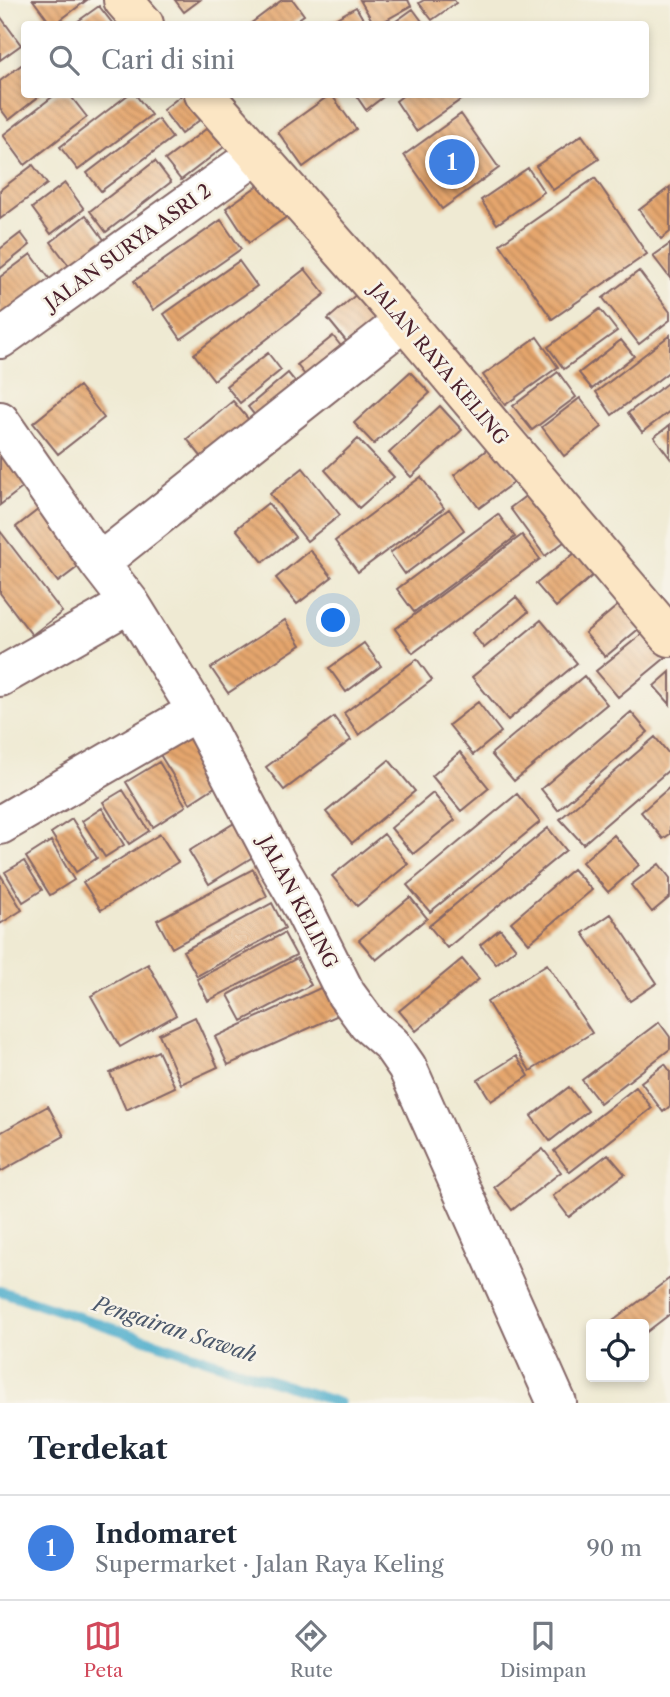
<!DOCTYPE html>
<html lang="id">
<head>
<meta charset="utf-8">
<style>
  :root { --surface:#fff; --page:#f2f2f3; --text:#1f2937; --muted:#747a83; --line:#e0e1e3; --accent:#d1495b }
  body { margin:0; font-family:"Libre Caslon Text",serif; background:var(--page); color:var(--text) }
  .controls { position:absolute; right:21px; bottom:21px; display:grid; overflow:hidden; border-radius:7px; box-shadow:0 4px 10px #0003 }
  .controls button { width:63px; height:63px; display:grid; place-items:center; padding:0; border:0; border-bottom:2px solid var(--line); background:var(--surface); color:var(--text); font:35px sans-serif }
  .you { position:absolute; left:334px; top:621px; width:24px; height:24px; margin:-18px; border:5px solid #fff; border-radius:50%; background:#1a73e8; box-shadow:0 0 0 10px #1a73e833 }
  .badge { display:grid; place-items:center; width:46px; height:46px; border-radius:50%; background:var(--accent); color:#fff; font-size:23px; font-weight:700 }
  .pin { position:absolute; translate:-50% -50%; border:4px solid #fff; box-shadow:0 2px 7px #0006 }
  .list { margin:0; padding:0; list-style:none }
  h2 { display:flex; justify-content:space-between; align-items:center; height:91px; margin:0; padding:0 28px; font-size:30px }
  h2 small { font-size:23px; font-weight:400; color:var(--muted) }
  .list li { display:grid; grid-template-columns:46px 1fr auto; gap:21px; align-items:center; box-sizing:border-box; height:105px; padding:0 28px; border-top:2px solid var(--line) }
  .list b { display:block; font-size:26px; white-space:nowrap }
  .list p { margin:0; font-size:23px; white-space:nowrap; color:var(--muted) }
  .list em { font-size:23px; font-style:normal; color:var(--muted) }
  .icon { flex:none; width:38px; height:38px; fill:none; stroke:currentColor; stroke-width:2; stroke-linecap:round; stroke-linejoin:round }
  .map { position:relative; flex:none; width:670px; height:1403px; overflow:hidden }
  .search { position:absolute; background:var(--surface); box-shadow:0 4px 10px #0003; left:21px; right:21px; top:21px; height:77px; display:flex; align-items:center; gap:18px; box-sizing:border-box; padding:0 24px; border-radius:7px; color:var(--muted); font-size:26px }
  .sheet { height:196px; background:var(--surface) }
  nav { display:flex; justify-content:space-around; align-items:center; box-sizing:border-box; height:98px; border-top:2px solid var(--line); background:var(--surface); font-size:19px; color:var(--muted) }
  nav a { display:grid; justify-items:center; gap:4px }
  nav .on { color:var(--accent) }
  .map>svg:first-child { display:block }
</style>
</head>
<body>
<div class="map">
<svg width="670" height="1403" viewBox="0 0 670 1403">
  <defs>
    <pattern id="building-back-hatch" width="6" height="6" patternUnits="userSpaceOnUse" patternTransform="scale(1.75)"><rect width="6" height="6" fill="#e5a66d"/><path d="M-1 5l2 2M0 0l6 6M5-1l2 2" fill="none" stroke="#bc875a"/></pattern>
  </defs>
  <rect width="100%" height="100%" fill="#f7f3e8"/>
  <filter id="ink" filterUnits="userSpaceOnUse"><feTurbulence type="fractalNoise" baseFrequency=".0143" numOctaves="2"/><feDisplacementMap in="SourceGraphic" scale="14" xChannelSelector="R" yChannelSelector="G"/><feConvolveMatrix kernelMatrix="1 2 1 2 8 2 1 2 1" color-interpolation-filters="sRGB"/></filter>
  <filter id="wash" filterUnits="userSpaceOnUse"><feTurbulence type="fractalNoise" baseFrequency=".00686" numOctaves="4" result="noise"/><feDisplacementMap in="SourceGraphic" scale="28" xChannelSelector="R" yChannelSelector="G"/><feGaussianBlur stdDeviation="1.57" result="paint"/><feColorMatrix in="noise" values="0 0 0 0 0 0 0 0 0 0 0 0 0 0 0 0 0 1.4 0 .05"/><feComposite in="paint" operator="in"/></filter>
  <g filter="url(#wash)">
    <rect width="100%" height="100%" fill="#efead3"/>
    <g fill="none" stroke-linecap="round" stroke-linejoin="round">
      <!-- stream -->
      <path stroke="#4dadcc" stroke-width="10" d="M0,1291L339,1403"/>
    </g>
    <g id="blocks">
      <!-- building -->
      <path fill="url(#building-back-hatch)" d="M33,0H87L55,24H51Z
        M175,0H200L184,12Z
        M282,0H293L304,15L291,24H250Z
        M360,0H408L411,6L379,24H374Z
        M424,0H454L456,3L432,20L419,3Z
        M99,6L113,24H74Z
        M356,7L366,24H326Z
        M413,9L424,24H392Z
        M0,16L21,45L0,60Z
        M24,63V94H42L9,120L0,108V81Z
        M56,94H69L87,117L25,165L3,135Z
        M129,94H135L151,115L78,170L60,147Z
        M183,94H195L209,113L181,134L163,110Z
        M331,94L356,129L303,167L278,132Z
        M355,94H387L366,110Z
        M405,94H464L466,96L416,131L396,101Z
        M461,114L499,168L442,209L404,155Z
        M158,119L172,138L101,191L87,173Z
        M218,120L233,140L181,180L165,160Z
        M582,135L599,159L553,190L536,166Z
        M155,161L171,182L106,232L90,211Z
        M33,165L47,184L0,219V190Z
        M528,168L544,192L497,224L481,200Z
        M595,178L647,254L552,319L500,244Z
        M263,182L288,216L249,243L226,208Z
        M65,183L84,209L51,234L32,208Z
        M670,187V232L661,239L639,210Z
        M86,215L105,241L70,267L51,242Z
        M221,220L241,249L153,310L134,281Z
        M21,233L30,245L0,269V249Z
        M670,244V278L653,256Z
        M31,254L52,282L0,322V277Z
        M239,261L257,286L181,339L164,314Z
        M305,269L325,294L214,380L194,354Z
        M639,271L670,312V320L639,344L603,298Z
        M358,293L386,327L355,352L328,319Z
        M600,309L617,331L564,369L548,347Z
        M670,335V371L612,415L596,392Z
        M333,336L349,356L313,385L297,365Z
        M537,337L558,367L505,405L483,375Z
        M621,340L634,356L592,389L579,373Z
        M268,353L281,370L240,403L226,386Z
        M410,372L430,393L374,444L354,423Z
        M558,372L576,397L532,430L513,406Z
        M288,373L302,390L261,423L248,407Z
        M670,381V411L642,432L628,413Z
        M79,386L104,418L58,454L33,423Z
        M580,398L602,427L564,456L542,427Z
        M233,401L255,427L208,465L187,439Z
        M440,406L462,430L411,477L389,453Z
        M670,425V458L654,437Z
        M358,439L394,477L359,508L325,470Z
        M0,443L30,482L0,505Z
        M493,445L518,479L479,508L454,475Z
        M303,468L340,515L307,541L270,494Z
        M421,477L444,508L358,572L335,541Z
        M536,488L572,536L545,556L510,508Z
        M48,502L91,557L58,582L16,527Z
        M268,503L295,537L263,562L236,529Z
        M449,509L464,530L405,574L390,553Z
        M498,514L515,537L414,612L397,589Z
        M0,531L62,612L32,635L0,593Z
        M522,535L540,559L413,653L395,629Z
        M580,549L598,571L556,607L536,584Z
        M310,550L332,577L297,604L276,578Z
        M516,597L528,612L484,648L472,633Z
        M628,597L648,621L605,657L585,633Z
        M285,620L301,645L228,693L211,668Z
        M541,620L577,663L508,720L472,677Z
        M652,626L670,654L618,697L596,671Z
        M364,643L381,666L346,692L329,668Z
        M417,659L432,680L359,735L344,713Z
        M670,672V704L654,686Z
        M584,676L607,704L514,781L491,754Z
        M478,702L501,732L473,755L449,725Z
        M631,712L648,732L558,810L541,789Z
        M334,717L351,740L284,790L266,767Z
        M193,732L224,781L190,803L159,753Z
        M655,737L670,755V769L583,844L560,819Z
        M460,752L489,788L461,811L432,776Z
        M389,760L415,791L352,843L326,812Z
        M159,762L186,806L153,827L126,782Z
        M670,787V834L663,839L641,812Z
        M123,790L149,831L129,844L103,802Z
        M433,793L455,820L413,854L391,828Z
        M517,794L540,822L430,912L407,885Z
        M102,808L124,845L105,857L82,821Z
        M72,819L97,858L76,872L51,833Z
        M236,822L256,855L209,884L189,851Z
        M548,828L566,850L447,948L429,926Z
        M160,834L178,862L101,910L83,882Z
        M384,834L408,864L357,906L332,876Z
        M614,835L639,865L608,892L582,862Z
        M51,841L74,880L50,895L26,857Z
        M24,861L42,890L23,902L5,872Z
        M659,864L670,878V897L652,912L631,885Z
        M253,869L267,896L172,948L157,920Z
        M573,869L592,890L529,943L511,922Z
        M0,874L22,910L0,924Z
        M410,897L427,918L376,960L359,940Z
        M272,903L285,928L197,976L183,951Z
        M611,914L657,983L630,1001L583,933Z
        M500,929L516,948L496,964L480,945Z
        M284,933L296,955L208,1001L197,979Z
        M297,958L311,985L242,1021L228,995Z
        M462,959L479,979L416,1031L399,1011Z
        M148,964L176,1015L120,1047L91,996Z
        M547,964L592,1033L530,1071L487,1002Z
        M331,983L345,1012L228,1065L215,1037Z
        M195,1017L218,1067L181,1084L159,1034Z
        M659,1022L670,1037V1049L600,1103L582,1080Z
        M158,1051L175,1087L126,1110L110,1073Z
        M516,1056L529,1076L491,1101L478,1080Z
        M665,1064L670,1071V1106L663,1112L641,1082Z
        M569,1087L588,1111L550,1141L531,1116Z
        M636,1087L652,1108L570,1172L554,1151Z
        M48,1106L64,1136L0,1172V1133Z
        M543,1149L561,1172L512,1210L494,1187Z
        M608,1154L625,1174L569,1217L553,1196Z
        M670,1278V1314L644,1334V1324H609Z"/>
    </g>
  </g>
  <g filter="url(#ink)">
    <use href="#blocks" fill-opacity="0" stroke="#846666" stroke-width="2"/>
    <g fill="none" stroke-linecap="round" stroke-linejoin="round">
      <!-- street casing -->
      <g stroke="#846666" stroke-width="42">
        <path id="street" d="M0,339L256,155
          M0,421L99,563L130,603L197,711L279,867L303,908L346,994L368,1024L391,1044L407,1067L557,1403
          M99,563L404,321
          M0,677L130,603
          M0,825L197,711"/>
      </g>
      <!-- secondary casing -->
      <g stroke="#846666" stroke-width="42">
        <path id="secondary" d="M123,0L144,24
          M204,94L404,321L670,637"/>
      </g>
      <!-- street -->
      <use href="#street" stroke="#fff" stroke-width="38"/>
      <!-- secondary -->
      <use href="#secondary" stroke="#fce6c4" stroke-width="38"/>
    </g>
  </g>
  <g text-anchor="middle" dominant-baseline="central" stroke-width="5" stroke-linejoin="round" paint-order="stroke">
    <!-- street labels -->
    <g font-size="19" fill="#4a1f2b" stroke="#f7f3e8">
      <text transform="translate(128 247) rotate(-36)">JALAN SURYA ASRI 2</text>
      <text transform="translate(439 364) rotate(50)">JALAN RAYA KELING</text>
      <text transform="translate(298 902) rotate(62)">JALAN KELING</text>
    </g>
    <!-- water labels -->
    <g font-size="21" font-style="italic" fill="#4b586b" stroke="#f7f3e8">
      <text transform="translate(175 1329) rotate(18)">Pengairan Sawah</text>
    </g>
  </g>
</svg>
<div class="controls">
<button><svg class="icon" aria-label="locate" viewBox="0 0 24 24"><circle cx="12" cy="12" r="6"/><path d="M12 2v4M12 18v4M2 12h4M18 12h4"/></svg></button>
</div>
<div class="you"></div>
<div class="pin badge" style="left:452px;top:162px;background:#3f7fe0">1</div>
<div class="search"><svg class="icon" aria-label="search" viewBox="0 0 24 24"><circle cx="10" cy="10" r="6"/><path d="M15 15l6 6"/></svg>Cari di sini</div>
</div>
<section class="sheet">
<h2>Terdekat<small></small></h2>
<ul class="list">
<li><span class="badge" style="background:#3f7fe0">1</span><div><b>Indomaret</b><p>Supermarket · Jalan Raya Keling</p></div><em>90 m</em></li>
</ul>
</section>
<nav>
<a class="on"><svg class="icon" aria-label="map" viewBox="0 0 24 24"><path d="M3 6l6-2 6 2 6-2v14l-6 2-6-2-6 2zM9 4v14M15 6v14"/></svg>Peta</a>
<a><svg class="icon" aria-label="directions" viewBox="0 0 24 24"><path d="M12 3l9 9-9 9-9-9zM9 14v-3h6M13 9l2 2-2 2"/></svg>Rute</a>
<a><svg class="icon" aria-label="saved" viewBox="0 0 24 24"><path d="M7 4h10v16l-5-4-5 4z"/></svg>Disimpan</a>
</nav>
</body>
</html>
